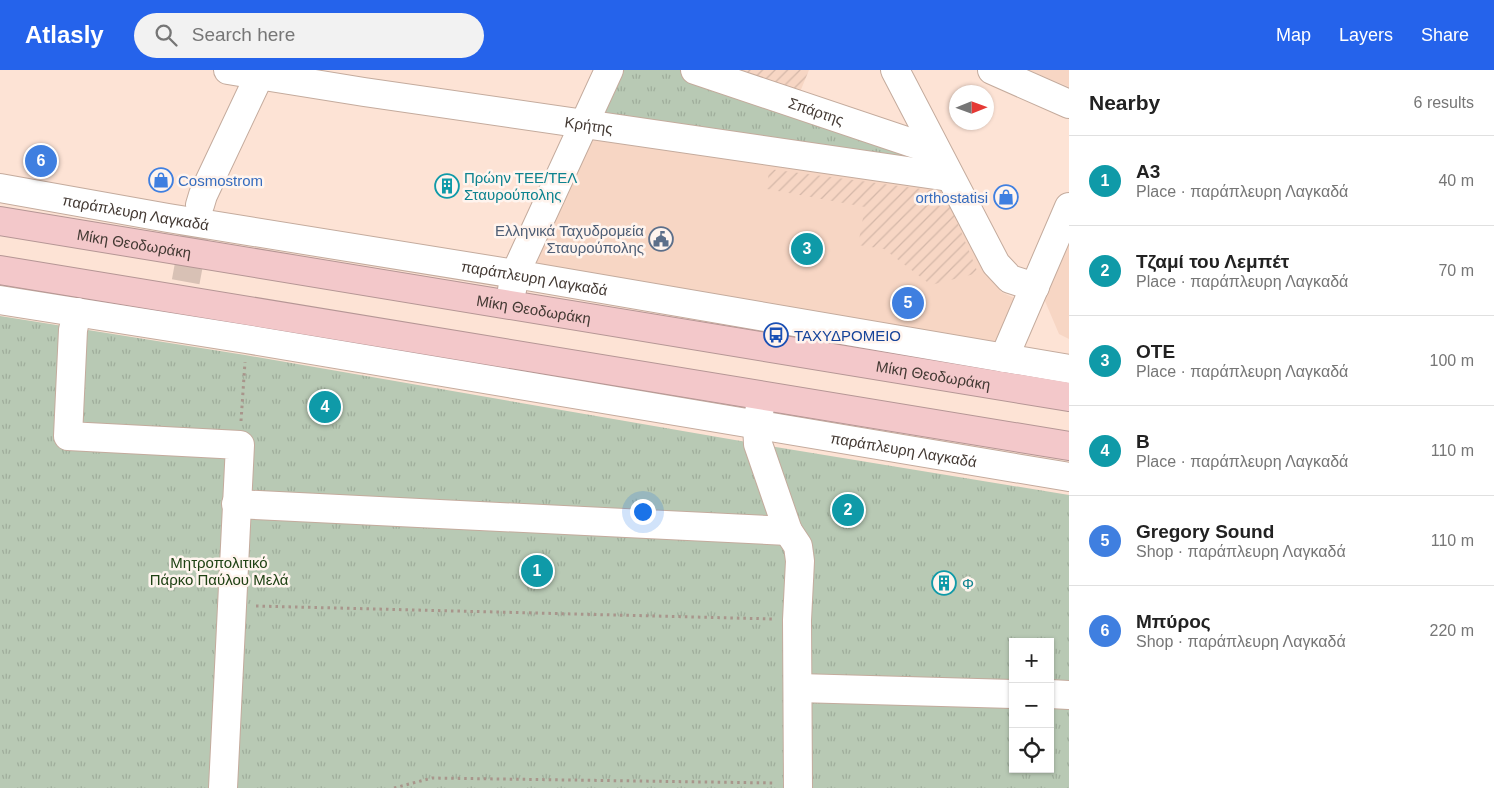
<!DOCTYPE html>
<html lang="en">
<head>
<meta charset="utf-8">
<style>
  :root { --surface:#fff; --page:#f2f2f2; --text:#222; --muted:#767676; --line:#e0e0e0; --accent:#2563eb }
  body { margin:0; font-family:Helvetica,sans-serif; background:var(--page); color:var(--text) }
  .controls { position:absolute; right:15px; bottom:15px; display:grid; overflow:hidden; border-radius:0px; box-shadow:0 1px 4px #0004 }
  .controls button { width:45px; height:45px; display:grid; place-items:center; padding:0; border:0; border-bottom:1px solid var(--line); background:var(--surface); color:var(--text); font:25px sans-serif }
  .compass { position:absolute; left:949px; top:15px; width:45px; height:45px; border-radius:50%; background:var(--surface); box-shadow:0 1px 4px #0004; rotate:89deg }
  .you { position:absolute; left:642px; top:441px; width:18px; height:18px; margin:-12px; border:4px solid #fff; border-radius:50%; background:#1a73e8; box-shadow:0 0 0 8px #1a73e833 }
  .badge { display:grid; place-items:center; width:32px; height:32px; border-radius:50%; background:var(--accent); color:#fff; font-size:16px; font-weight:700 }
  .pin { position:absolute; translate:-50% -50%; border:2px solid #fff; box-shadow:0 1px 5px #0006 }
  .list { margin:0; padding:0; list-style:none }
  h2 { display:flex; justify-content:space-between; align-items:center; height:65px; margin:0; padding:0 20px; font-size:21px }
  h2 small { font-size:16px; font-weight:400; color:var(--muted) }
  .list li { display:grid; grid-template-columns:32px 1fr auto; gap:15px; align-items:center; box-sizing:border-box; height:90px; padding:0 20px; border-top:1px solid var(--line) }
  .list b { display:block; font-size:19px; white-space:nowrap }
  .list p { margin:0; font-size:16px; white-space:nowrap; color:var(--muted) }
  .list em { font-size:16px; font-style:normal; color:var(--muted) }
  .icon { flex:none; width:28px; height:28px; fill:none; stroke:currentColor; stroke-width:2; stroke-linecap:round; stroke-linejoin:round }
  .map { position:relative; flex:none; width:1069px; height:718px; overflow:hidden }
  header { display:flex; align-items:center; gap:30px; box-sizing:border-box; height:70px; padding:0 25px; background:var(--accent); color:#fff }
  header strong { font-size:24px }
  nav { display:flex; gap:28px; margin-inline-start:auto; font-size:18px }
  .search { width:350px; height:45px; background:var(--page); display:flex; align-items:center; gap:12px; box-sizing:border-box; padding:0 18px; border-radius:28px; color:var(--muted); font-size:19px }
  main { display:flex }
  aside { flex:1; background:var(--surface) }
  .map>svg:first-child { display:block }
</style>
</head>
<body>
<header>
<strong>Atlasly</strong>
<div class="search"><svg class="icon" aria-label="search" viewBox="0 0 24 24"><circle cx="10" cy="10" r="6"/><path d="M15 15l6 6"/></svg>Search here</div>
<nav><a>Map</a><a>Layers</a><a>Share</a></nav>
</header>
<main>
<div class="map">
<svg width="1069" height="718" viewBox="0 0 1069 718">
  <defs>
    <pattern id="industrial-furrows" width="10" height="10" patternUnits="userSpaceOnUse" patternTransform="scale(1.25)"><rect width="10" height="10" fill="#f7d6c4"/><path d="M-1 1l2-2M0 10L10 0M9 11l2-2" fill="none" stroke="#d5b8a9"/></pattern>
    <pattern id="grass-tufts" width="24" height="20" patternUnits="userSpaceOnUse" patternTransform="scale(1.25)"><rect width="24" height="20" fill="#b8c9b4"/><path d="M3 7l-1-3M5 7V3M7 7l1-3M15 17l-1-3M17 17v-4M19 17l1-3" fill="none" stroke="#9fad9b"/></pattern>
  </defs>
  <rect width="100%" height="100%" fill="#fde3d5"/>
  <!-- built -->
  <path fill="#f7d6c4" d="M1028,0H1069V17Z
    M590,63L948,115L1001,222L1023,232L1003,273L525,193Z
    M1069,159V269L1059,264L1042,224Z"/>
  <!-- industrial -->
  <path fill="url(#industrial-furrows)" d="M734,0H809L800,22Z
    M769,99L945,122L978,203L931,215L884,179L858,175L865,137L767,119Z"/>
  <!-- grass -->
  <path fill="url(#grass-tufts)" fill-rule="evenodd" d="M609,0H695L936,81L949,107L585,54Z
    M0,246L245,285L758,374L1069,425V718H0ZM1013,572H1050V699H1013Z"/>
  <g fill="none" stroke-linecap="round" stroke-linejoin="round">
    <!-- minor-tunnel -->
    <path stroke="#d8c1b5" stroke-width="28" stroke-dasharray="28 14" stroke-linecap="butt" d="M178,253L200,135"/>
    <!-- minor casing -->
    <g stroke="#c4ab9d" stroke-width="30">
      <g id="minor">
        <path id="s1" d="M228,0L364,22L949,107"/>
        <path id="s2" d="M695,0L936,81"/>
        <path d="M895,0L996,194L1010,209L1035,217"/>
        <path d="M992,0L1069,34"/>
        <path id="s3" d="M0,118L168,148L515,204L1069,299"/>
        <path d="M200,135L203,125L262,0"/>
        <path d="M512,220L515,204L609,0"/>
        <path id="s4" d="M0,230L246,269L1069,407"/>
        <path d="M77,242L73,260L68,366L240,375L223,718"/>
        <path d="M1004,288L1069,137"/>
        <path d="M760,337L757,354L758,374L788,461L798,476L800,491L797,550L798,718"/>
        <path d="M236,434L788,461"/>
        <path d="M798,618L1013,624"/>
        <path d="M1050,624L1069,625"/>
      </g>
    </g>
    <!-- highway casing -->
    <g stroke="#b59695" stroke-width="30">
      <g id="highway">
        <path id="s5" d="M0,151L1069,327"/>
        <path d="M0,200L1069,376"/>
      </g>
    </g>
    <!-- path -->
    <path stroke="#a8958b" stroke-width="3" stroke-dasharray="2.5 4" stroke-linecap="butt" d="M241,351L245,292
      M256,536L774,549
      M394,718L432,708L775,713"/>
    <!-- minor -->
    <use href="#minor" stroke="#fff" stroke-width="28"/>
    <!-- highway -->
    <use href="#highway" stroke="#f3c8ca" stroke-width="28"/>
  </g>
  <!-- icons -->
  <defs>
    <g id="shop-ring" transform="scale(1.25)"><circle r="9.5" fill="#fff4ee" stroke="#3f7fe0" stroke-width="1.5"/><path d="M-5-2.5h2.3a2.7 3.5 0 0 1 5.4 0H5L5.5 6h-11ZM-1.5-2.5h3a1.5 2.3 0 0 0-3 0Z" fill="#3f7fe0"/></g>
    <g id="building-ring" transform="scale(1.25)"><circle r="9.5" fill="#fff4ee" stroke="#0f9aa8" stroke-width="1.5"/><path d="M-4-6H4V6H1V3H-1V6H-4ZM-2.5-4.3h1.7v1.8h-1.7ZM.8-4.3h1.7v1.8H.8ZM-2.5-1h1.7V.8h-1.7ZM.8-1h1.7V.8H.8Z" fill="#0f9aa8"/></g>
    <g id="civic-ring" transform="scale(1.25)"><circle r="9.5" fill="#fff4ee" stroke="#5c6f8a" stroke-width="1.5"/><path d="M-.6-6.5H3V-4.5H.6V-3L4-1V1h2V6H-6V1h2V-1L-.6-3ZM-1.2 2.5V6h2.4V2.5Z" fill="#5c6f8a"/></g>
    <g id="bus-ring" transform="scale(1.25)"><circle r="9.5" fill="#fff4ee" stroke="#1a4fb4" stroke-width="1.5"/><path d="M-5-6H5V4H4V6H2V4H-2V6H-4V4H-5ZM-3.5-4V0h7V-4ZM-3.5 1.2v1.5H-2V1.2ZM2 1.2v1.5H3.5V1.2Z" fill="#1a4fb4"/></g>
  </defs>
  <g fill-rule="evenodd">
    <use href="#shop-ring" x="161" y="110"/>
    <use href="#building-ring" x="447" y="116"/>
    <use href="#shop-ring" x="1006" y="127"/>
    <use href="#civic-ring" x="661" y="169"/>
    <use href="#bus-ring" x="776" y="265"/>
    <use href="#building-ring" x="944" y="513"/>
  </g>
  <g text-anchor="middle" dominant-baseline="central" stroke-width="5" stroke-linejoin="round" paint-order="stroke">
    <!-- street labels -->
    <g font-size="15" fill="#433933" stroke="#fff4ee">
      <text stroke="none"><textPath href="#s2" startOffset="128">Σπάρτης</textPath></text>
      <text stroke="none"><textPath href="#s1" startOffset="365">Κρήτης</textPath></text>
      <text stroke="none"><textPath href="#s3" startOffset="138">παράπλευρη Λαγκαδά</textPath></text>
      <text stroke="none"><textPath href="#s5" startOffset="136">Μίκη Θεοδωράκη</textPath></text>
      <text stroke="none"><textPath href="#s3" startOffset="542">παράπλευρη Λαγκαδά</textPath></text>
      <text stroke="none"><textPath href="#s5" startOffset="541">Μίκη Θεοδωράκη</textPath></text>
      <text stroke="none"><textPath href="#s5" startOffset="946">Μίκη Θεοδωράκη</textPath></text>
      <text stroke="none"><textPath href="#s4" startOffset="916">παράπλευρη Λαγκαδά</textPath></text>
    </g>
    <!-- culture labels -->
    <g font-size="15" fill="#0d838f" stroke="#fff4ee" text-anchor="start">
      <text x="464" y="107">Πρώην ΤΕΕ/ΤΕΛ<tspan x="464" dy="17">Σταυρούπολης</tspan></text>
      <text x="962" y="513">Φ</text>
    </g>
    <!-- shop labels -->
    <g font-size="15" fill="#366cbe" stroke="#fff4ee" text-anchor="start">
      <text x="178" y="110">Cosmostrom</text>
      <text x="988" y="127" text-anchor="end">orthostatisi</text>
    </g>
    <!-- service labels -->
    <g font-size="15" fill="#4e5e75" stroke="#fff4ee" text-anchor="end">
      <text x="644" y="160">Ελληνικά Ταχυδρομεία<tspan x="644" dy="17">Σταυρούπολης</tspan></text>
    </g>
    <!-- transit labels -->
    <g font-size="15" fill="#164399" stroke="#fff4ee" text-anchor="start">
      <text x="794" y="265">ΤΑΧΥΔΡΟΜΕΙΟ</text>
    </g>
    <!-- park labels -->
    <g font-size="15" fill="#1e4113" stroke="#fff4ee">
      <text x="219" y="492">Μητροπολιτικό<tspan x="219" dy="17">Πάρκο Παύλου Μελά</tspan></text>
    </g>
  </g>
</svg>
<div class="controls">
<button>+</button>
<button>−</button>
<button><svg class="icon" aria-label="locate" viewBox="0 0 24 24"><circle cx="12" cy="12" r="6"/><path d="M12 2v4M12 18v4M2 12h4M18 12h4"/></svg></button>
</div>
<svg class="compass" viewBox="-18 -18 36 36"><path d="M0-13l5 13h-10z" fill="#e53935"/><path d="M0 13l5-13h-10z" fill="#767676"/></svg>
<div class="you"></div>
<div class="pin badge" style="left:537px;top:501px;background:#0f9aa8">1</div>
<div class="pin badge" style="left:848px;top:440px;background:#0f9aa8">2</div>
<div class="pin badge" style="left:807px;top:179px;background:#0f9aa8">3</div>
<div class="pin badge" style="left:325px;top:337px;background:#0f9aa8">4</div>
<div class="pin badge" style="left:908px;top:233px;background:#3f7fe0">5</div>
<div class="pin badge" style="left:41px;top:91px;background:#3f7fe0">6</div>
</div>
<aside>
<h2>Nearby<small>6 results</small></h2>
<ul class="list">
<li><span class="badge" style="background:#0f9aa8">1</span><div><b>Α3</b><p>Place · παράπλευρη Λαγκαδά</p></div><em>40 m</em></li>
<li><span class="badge" style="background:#0f9aa8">2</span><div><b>Τζαμί του Λεμπέτ</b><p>Place · παράπλευρη Λαγκαδά</p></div><em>70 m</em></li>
<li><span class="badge" style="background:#0f9aa8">3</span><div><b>ΟΤΕ</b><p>Place · παράπλευρη Λαγκαδά</p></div><em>100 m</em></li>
<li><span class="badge" style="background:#0f9aa8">4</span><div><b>Β</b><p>Place · παράπλευρη Λαγκαδά</p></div><em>110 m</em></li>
<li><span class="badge" style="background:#3f7fe0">5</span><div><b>Gregory Sound</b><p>Shop · παράπλευρη Λαγκαδά</p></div><em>110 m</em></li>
<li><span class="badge" style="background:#3f7fe0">6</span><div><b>Μπύρος</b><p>Shop · παράπλευρη Λαγκαδά</p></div><em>220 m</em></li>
</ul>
</aside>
</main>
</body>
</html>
